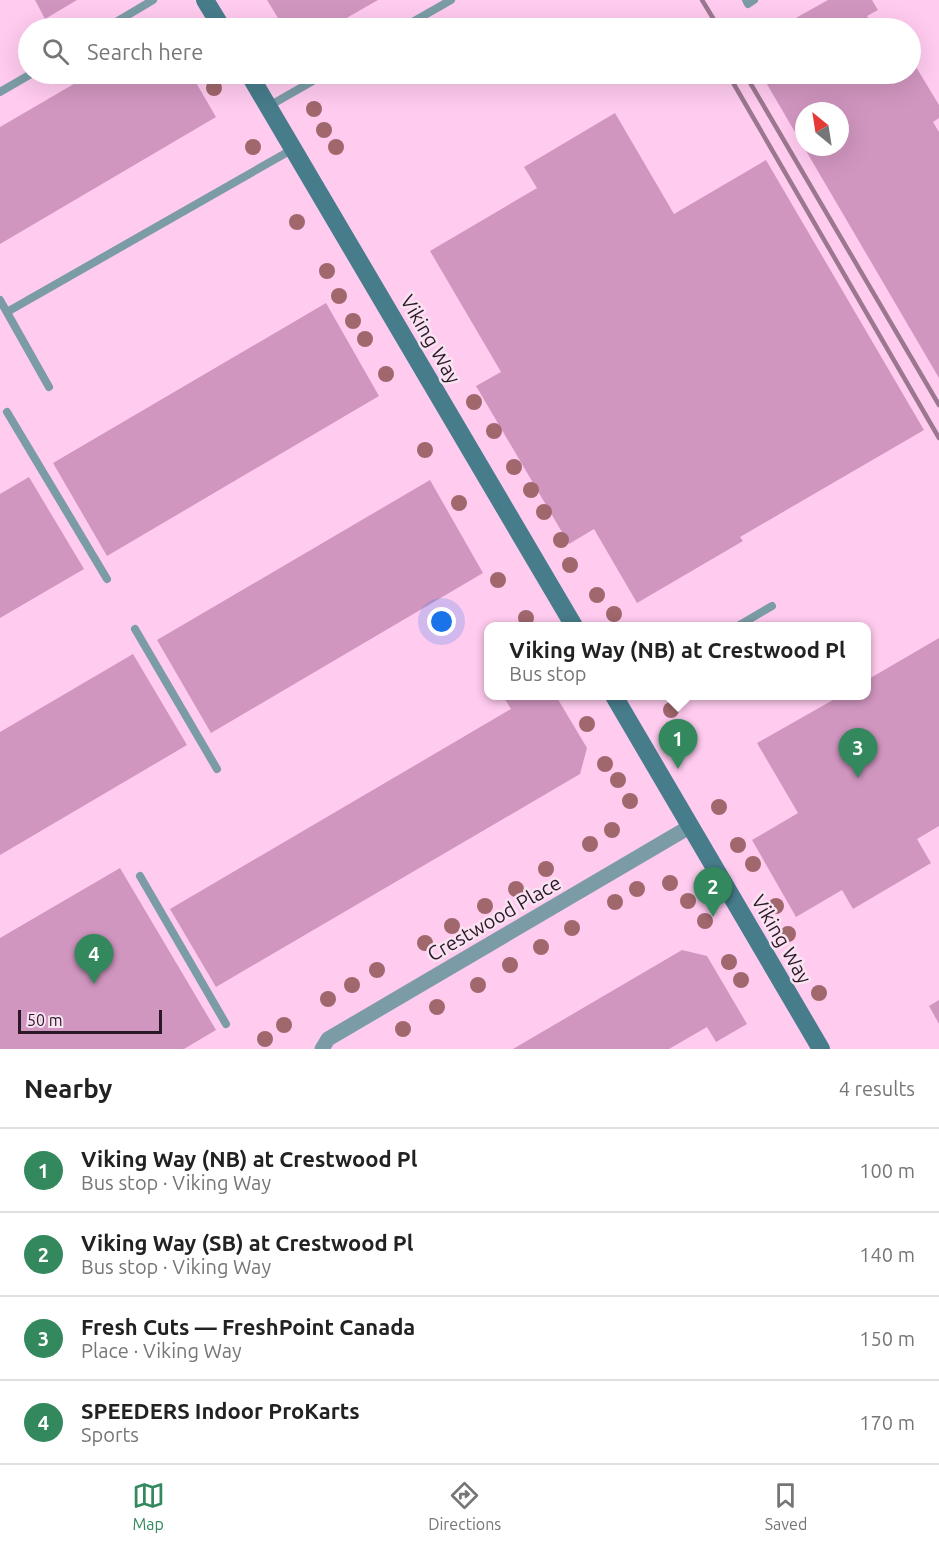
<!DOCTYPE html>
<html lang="en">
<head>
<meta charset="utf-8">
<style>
  :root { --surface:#fff; --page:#f2f2f2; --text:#222; --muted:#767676; --line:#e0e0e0; --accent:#33895d }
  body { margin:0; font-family:Ubuntu,sans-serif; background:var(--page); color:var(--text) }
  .compass { position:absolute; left:795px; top:102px; width:54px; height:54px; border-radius:50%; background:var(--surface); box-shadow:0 6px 24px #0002; rotate:330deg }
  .scale { position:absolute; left:18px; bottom:15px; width:144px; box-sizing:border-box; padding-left:6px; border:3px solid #2a1825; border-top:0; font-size:16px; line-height:21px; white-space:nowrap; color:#2a1825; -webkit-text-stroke:4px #f9e3f2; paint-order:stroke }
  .you { position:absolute; left:442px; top:622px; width:21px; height:21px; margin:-15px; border:4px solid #fff; border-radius:50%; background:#1a73e8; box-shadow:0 0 0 9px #1a73e833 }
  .badge { display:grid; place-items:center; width:39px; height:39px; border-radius:50%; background:var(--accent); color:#fff; font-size:20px; font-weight:700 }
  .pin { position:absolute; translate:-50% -50px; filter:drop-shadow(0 2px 3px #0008) }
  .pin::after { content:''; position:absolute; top:32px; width:21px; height:18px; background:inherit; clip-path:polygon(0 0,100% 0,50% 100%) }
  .popup { position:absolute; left:484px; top:622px; width:387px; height:78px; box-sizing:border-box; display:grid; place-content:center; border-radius:12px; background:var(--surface); filter:drop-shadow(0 2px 4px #0005); font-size:20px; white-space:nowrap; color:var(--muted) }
  .popup b { font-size:22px; color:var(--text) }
  .popup::after { content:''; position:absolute; left:50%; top:100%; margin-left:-12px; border:12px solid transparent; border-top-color:var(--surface) }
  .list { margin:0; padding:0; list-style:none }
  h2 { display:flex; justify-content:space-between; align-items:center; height:78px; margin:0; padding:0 24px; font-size:26px }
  h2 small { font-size:20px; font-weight:400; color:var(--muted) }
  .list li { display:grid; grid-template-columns:39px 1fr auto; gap:18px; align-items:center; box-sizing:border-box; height:84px; padding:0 24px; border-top:2px solid var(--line) }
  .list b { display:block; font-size:22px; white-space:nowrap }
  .list p { margin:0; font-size:20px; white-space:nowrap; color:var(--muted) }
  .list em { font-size:20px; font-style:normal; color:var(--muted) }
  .icon { flex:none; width:33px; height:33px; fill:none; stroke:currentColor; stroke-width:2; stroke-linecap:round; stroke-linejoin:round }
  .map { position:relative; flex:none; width:939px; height:1049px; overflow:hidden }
  .search { position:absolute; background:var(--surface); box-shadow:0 6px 24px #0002; left:18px; right:18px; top:18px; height:66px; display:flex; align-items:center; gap:15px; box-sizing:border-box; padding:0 21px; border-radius:33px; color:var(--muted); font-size:22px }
  .sheet { height:414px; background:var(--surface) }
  nav { display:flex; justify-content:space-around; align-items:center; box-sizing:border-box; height:84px; border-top:2px solid var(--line); background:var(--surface); font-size:16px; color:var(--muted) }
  nav a { display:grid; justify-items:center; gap:3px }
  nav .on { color:var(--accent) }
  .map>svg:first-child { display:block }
</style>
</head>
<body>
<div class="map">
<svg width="939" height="1049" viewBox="0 0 939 1049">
  <rect width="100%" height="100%" fill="#ffcbef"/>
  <!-- building -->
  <path fill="#d196c0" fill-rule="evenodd" d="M35,0H77L45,19Z
    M267,0H378L329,28H284Z
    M828,0H872L878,10L867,16L875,28H778Z
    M913,62L939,105V118L933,122L939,132V378L761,74H910V63ZM804,111H840V147H804Z
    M91,74H191L216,117L0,244V127Z
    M615,113L674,214L766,160L924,430L740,537L743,541L637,603L594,529L569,544L476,386L501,372L430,251L537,188L524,167Z
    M326,303L379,396L107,556L53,463Z
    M29,477L84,569L0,618V494Z
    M430,480L483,573L211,733L157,640Z
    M939,638V826L917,839L931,863L853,909L842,890L796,917L752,840L798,813L757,743L840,696H867V680Z
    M133,654L187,745L0,855V732Z
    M503,696H556L587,748L580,774L216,987L170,909L511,709Z
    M120,868L216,1030L184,1049H0V938Z
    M682,950L707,956L747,1024L716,1042L707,1027L669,1049H513Z
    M939,1000V1024L929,1006Z"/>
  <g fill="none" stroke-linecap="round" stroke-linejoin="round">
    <!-- lane -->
    <path stroke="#7b9ca6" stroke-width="8" d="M746,0L748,4L754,0
      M106,28L153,0
      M402,28L451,0
      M0,92L31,74
      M269,106L325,74
      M0,300L49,387
      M7,312L293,149
      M7,412L107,579
      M738,626L772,606
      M135,629L217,769
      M140,876L226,1024"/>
    <!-- street -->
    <path stroke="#7b9ca6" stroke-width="15" d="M322,1049L328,1039L691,826"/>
    <!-- secondary -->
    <path stroke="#477c8b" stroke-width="18" d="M205,0L222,28
      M249,74L574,626
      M614,696L821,1049"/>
    <!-- rail -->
    <path stroke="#9b7790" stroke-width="4.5" d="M702,0L719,28
      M728,74L939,438
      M745,74L939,405"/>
  </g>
  <!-- trees -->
  <g fill="#a0676d">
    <circle cx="214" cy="88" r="8"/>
    <circle cx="314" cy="109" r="8"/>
    <circle cx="324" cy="130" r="8"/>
    <circle cx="253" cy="147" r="8"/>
    <circle cx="336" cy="147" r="8"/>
    <circle cx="297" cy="222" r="8"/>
    <circle cx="327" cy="271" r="8"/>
    <circle cx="339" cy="296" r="8"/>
    <circle cx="353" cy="321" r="8"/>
    <circle cx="365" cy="339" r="8"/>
    <circle cx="386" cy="374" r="8"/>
    <circle cx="474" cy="402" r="8"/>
    <circle cx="494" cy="431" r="8"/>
    <circle cx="425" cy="450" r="8"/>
    <circle cx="514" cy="467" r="8"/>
    <circle cx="531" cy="490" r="8"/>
    <circle cx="459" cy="503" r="8"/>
    <circle cx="544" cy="512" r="8"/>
    <circle cx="561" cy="540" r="8"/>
    <circle cx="570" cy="565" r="8"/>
    <circle cx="498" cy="580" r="8"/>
    <circle cx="597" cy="595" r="8"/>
    <circle cx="614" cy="614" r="8"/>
    <circle cx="526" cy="618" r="8"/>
    <circle cx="671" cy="710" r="8"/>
    <circle cx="587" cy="724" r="8"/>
    <circle cx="676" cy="745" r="8"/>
    <circle cx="605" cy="764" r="8"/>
    <circle cx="618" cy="780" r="8"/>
    <circle cx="630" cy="801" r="8"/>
    <circle cx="719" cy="807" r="8"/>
    <circle cx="612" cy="830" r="8"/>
    <circle cx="590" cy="844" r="8"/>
    <circle cx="738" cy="845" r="8"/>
    <circle cx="753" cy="864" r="8"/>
    <circle cx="546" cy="869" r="8"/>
    <circle cx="670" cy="883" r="8"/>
    <circle cx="516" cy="889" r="8"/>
    <circle cx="637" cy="889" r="8"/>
    <circle cx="688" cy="901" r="8"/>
    <circle cx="615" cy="902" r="8"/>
    <circle cx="485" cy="906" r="8"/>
    <circle cx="776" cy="906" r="8"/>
    <circle cx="705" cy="921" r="8"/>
    <circle cx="452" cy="926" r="8"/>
    <circle cx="572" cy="928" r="8"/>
    <circle cx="788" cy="934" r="8"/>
    <circle cx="425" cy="943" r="8"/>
    <circle cx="541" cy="947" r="8"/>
    <circle cx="729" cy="962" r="8"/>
    <circle cx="510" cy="965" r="8"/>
    <circle cx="377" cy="970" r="8"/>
    <circle cx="741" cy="980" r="8"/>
    <circle cx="352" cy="985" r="8"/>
    <circle cx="478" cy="985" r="8"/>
    <circle cx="819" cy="993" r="8"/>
    <circle cx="328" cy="999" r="8"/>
    <circle cx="437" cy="1007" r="8"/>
    <circle cx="284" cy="1025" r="8"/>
    <circle cx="403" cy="1029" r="8"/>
    <circle cx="265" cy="1039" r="8"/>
  </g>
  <g text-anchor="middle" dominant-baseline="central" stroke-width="5" stroke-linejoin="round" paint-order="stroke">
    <!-- street labels -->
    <g font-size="20" fill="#2a1825" stroke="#f9e3f2">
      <text transform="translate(431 339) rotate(60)">Viking Way</text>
      <text transform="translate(494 918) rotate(-30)">Crestwood Place</text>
      <text transform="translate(782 939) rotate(60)">Viking Way</text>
    </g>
  </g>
</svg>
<svg class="compass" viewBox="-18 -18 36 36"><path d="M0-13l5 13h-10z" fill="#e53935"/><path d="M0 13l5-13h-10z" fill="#767676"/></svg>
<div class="scale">50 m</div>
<div class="you"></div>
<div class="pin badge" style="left:678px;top:769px">1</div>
<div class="popup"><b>Viking Way (NB) at Crestwood Pl</b>Bus stop</div>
<div class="pin badge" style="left:713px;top:917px">2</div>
<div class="pin badge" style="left:858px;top:778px">3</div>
<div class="pin badge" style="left:94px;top:984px">4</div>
<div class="search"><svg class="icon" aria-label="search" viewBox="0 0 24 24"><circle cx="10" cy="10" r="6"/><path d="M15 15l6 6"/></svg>Search here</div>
</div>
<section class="sheet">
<h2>Nearby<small>4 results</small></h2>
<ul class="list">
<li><span class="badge">1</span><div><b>Viking Way (NB) at Crestwood Pl</b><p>Bus stop · Viking Way</p></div><em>100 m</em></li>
<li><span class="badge">2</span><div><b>Viking Way (SB) at Crestwood Pl</b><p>Bus stop · Viking Way</p></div><em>140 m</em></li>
<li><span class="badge">3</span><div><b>Fresh Cuts — FreshPoint Canada</b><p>Place · Viking Way</p></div><em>150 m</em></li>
<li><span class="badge">4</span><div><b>SPEEDERS Indoor ProKarts</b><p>Sports</p></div><em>170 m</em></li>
</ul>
</section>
<nav>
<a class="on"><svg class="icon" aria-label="map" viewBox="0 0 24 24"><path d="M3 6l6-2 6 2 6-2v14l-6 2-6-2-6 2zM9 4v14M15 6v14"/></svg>Map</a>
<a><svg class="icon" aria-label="directions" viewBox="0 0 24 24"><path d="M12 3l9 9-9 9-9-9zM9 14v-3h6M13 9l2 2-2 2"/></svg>Directions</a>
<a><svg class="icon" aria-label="saved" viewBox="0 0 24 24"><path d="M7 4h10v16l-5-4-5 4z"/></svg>Saved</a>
</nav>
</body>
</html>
